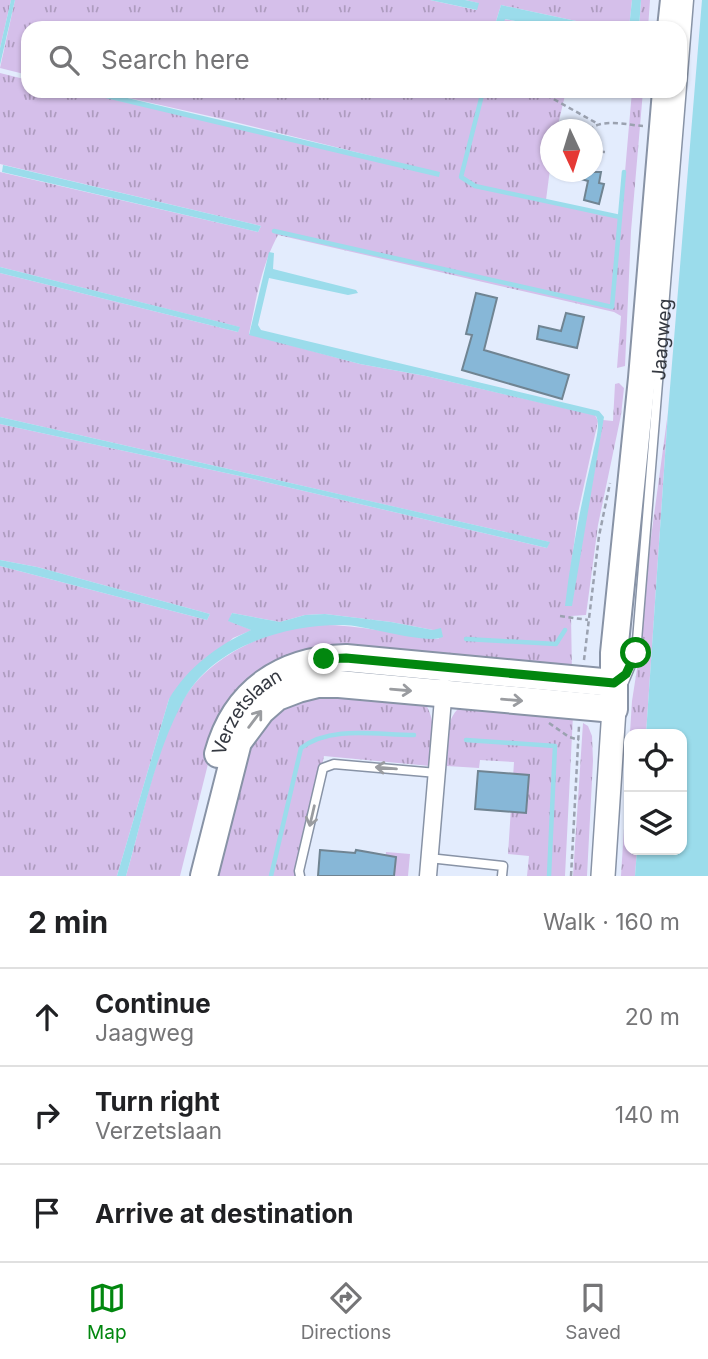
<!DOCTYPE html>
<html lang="en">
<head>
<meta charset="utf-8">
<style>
  :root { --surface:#fff; --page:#f6f6f6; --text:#202124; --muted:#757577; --line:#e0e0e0; --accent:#02870f }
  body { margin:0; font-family:Inter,sans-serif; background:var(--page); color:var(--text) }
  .controls { position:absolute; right:21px; bottom:21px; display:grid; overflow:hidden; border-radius:14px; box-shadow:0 2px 5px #0004 }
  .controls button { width:63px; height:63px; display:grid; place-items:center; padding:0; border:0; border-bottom:2px solid var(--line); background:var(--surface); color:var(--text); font:35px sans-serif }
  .compass { position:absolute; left:540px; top:119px; width:63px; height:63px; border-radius:50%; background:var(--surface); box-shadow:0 2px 5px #0004; rotate:176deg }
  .stop { position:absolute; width:21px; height:21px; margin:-16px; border:5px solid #02870f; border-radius:50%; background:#fff }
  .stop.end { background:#02870f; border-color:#fff; box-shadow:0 2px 7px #0008 }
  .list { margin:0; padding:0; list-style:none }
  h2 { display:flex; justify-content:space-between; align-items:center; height:91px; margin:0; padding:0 28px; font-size:30px }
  h2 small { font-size:23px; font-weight:400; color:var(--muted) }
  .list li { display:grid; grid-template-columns:46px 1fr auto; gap:21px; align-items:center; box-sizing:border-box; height:98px; padding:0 28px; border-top:2px solid var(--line) }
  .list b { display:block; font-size:26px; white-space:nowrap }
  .list p { margin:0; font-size:23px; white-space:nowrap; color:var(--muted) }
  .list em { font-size:23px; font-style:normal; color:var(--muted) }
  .icon { flex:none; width:38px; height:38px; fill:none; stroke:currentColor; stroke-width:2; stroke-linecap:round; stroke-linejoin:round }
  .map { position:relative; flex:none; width:708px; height:876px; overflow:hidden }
  .search { position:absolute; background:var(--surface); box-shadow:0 2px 5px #0004; left:21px; right:21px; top:21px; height:77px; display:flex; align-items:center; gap:18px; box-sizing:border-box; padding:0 24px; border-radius:21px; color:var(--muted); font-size:26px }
  .sheet { height:385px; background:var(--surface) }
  nav { display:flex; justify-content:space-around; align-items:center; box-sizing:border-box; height:98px; border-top:2px solid var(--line); background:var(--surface); font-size:19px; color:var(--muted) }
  nav a { display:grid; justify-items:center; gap:4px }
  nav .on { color:var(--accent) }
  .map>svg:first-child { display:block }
</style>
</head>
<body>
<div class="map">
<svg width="708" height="876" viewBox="0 0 708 876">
  <defs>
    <pattern id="grass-tufts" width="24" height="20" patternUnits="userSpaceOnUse" patternTransform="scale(1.75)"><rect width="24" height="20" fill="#d5bfea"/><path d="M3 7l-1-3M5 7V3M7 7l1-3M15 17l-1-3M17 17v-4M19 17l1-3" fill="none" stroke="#ae9cbf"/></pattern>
  </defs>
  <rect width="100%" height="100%" fill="#e3ecfd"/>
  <!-- grass -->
  <path fill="url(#grass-tufts)" d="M0,0H11L0,48Z
    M15,0H430L476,10L478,3L465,0H632L629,28H609L501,5L494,28H28V75L0,68Z
    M641,0H650L648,28H639Z
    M504,19L549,28H502Z
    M0,73L28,80V91H76L440,173L227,120L98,91H566L557,129L550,130V169L546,200L621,218L632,91H643L631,231L625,366L617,368L621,316L614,312L278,235C261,266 256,300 249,334L360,364L426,376L595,415L598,421L578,513L566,606H571L603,420L613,421L615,384L619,383L624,388L621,415L598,525L586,615L571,616L572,672L358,654L214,740L180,876H126C143,819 153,755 182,702C198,672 233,649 264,637C279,632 295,626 311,625C354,623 396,635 439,639L433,630L391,622L325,614L305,615L280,622L232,613L229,621L252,630L233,638L169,699L117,876H0V566L207,620L210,614L37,567L0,560V424L249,478L547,548L549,542L0,417V273L238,332L239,327L0,267V172L258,232L261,226L0,164Z
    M668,412L646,734H629V850H637L635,876H621L632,701L639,656L647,567Z
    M306,692L423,701C438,719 432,744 430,766L324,756L297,876H210L253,728Z
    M461,706L573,715L565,876H527L529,856L508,854L514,762L480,760L479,768L447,766C448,745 443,721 461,706Z
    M583,723L588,726L592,736L593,761L587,876H573Z"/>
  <!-- park -->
  <path fill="#d5bfea" d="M386,852L410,854L408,876H384Z"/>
  <!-- water -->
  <path fill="#9bdceb" d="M11,0H15L0,65V48Z
    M430,0H465L479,3L477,10Z
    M632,0H641L639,28H629Z
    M702,0H708V876H635L637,850H682V734H646L668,412Z
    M501,5L609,28H549L505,19L502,28H494Z
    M76,91H98L440,172L439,177Z
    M3,165L261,226L258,232L2,172Z
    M269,252L274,253L273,269L356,290L358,293L348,295L269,278L258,325L261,330L599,411L604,417L572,606H565C571,554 581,504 593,453C595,442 601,425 596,416L426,376L360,364L249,335Z
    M0,267L240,327L238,332L0,273Z
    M0,417L550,542L547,548L249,478L0,424Z
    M0,560L37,567L210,614L207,620L0,566Z
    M232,613L280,622L305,615L325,614L391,622L433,630L441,628L443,637C425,645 366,625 343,625C285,624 210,647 182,703C154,756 143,818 126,876H117L169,699C188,667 218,645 251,630L228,621Z"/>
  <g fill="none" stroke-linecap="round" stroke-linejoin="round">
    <!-- stream -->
    <path stroke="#9bdceb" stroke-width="4.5" d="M483,91L461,177L475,186L620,217
      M274,231L612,307L624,172
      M466,639L556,644L565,630
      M466,740L555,746L549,876
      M271,876L301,748C331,725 377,735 414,735"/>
  </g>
  <!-- building -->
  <path fill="#87b7d7" stroke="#708492" stroke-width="2" d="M567,172H601L599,183L604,184L599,204L584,200L588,181L567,175Z
    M476,293L497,298L484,350L569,375L562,399L462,370L472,335L466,334Z
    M566,313L584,317L577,348L537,339L539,326L561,331Z
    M478,771L529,775L526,813L475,809Z
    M320,850L355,853L356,850L396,857L394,876H318Z"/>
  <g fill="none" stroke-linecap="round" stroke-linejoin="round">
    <!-- lane casing -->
    <g stroke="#8893a6" stroke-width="11">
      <g id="lane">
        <path id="s1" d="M624,682L636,653L689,0"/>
        <path d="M429,858L503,866L502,876"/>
        <path d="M300,876L299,871L323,768L334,764L437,773"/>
      </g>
    </g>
    <!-- street casing -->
    <g stroke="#8893a6" stroke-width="19">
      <path id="street" d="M428,876L444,687"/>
    </g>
    <!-- secondary casing -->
    <g stroke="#8893a6" stroke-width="26">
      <path id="secondary" d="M603,876L614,709"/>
    </g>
    <!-- primary casing -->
    <g stroke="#8893a6" stroke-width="30">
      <g id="primary">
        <path d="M671,28L674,0"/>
        <path id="s2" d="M218,754C235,691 282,660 346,658L613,683"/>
        <path d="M204,876L238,742L261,711L277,697L298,689L318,684H339L614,709V653L642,378L666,91"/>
      </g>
    </g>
    <!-- path -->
    <path stroke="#9ba2b0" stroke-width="2.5" stroke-dasharray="5 3.5" stroke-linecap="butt" d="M539,91L600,125
      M589,130C601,118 628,125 643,126
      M592,151L605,152
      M560,616L588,620
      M584,660L599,536L610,483
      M549,723L569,737L579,740
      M571,876L579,726"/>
    <!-- lane -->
    <use href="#lane" stroke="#fff" stroke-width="8"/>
    <!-- street -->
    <use href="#street" stroke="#fff" stroke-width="16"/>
    <!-- secondary -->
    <use href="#secondary" stroke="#fff" stroke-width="23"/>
    <!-- primary -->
    <use href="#primary" stroke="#fff" stroke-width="26"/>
  </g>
  <!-- one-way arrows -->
  <defs><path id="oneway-shaft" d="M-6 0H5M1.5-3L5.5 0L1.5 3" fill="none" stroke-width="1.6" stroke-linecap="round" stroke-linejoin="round" transform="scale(1.75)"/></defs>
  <g stroke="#9a9ca0">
    <use href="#oneway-shaft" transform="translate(401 690) rotate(5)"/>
    <use href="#oneway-shaft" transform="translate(512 700) rotate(5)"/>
    <use href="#oneway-shaft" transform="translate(255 719) rotate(-53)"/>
    <use href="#oneway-shaft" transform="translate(386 768) rotate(-175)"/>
    <use href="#oneway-shaft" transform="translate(312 816) rotate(103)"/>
  </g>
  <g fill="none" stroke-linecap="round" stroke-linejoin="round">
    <!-- route -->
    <path stroke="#02870f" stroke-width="9" d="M324,659L346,658L614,683L626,674L636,653"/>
  </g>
  <g text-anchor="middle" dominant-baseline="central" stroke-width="5" stroke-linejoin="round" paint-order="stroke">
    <!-- street labels -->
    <g font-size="19" fill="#353941" stroke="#fff">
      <text stroke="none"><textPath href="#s1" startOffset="346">Jaagweg</textPath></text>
      <text stroke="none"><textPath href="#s2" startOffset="52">Verzetslaan</textPath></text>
    </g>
  </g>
</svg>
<div class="controls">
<button><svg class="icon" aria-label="locate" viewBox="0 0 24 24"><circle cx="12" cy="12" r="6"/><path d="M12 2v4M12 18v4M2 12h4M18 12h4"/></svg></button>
<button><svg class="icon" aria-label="layers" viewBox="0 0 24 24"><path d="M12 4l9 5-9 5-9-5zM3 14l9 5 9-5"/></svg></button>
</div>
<svg class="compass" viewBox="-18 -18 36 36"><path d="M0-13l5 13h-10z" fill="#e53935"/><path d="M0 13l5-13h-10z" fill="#757577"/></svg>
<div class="stop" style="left:636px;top:653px"></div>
<div class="stop end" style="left:324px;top:659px"></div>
<div class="search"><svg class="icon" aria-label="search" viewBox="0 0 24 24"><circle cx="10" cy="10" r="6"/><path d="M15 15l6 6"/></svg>Search here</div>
</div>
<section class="sheet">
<h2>2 min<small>Walk · 160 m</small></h2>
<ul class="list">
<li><svg class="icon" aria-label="ahead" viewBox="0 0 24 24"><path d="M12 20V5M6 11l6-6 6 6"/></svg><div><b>Continue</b><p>Jaagweg</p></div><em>20 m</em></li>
<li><svg class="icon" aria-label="right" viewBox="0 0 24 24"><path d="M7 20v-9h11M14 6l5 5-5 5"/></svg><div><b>Turn right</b><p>Verzetslaan</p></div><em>140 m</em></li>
<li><svg class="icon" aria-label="arrive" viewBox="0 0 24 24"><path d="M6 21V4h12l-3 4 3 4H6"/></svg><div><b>Arrive at destination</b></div></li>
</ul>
</section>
<nav>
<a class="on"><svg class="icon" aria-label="map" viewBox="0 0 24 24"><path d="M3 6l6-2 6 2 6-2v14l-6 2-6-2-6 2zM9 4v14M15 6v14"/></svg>Map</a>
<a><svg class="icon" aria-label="directions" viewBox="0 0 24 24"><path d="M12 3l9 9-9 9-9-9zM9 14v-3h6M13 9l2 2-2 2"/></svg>Directions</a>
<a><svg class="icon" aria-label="saved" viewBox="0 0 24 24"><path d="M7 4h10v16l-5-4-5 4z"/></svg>Saved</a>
</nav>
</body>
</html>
